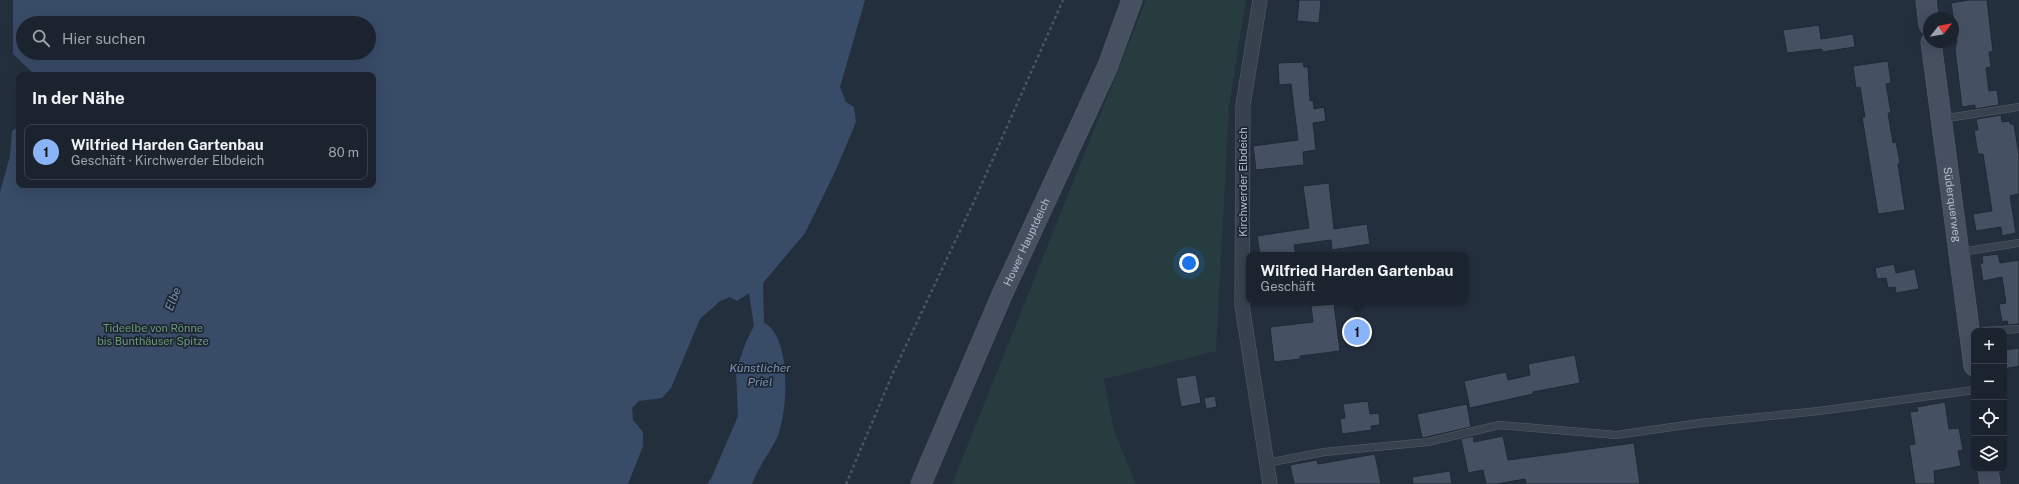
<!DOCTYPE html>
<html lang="de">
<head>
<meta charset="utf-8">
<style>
  :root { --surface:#1b232e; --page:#242b36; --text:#f1f3f6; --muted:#a0a4aa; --line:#39404a; --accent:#8ab4f8 }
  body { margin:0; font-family:"Public Sans",sans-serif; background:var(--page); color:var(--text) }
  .controls { position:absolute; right:12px; bottom:12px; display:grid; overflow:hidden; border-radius:8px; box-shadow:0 4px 16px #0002 }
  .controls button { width:36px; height:36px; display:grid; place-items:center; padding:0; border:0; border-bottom:1px solid var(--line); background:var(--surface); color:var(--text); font:20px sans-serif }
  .compass { position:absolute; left:1923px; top:12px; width:36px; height:36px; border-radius:50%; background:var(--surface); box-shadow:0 4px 16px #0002; rotate:59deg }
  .you { position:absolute; left:1189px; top:263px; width:14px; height:14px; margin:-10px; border:3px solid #fff; border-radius:50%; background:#1a73e8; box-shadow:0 0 0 6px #1a73e833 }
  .badge { display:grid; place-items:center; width:26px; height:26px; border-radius:50%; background:var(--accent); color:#111; font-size:13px; font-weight:700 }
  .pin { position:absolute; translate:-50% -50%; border:2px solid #fff; box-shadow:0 1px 4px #0006 }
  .popup { position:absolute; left:1246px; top:252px; width:222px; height:52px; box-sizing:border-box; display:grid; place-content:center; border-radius:8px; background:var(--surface); filter:drop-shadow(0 1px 3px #0005); font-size:13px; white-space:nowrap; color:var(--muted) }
  .popup b { font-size:15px; color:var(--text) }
  .popup::after { content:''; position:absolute; left:50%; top:100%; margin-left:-8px; border:8px solid transparent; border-top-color:var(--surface) }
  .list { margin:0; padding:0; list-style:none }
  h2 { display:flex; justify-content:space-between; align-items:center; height:52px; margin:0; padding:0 16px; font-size:17px }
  h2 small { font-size:13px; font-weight:400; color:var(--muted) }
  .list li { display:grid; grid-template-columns:26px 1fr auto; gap:12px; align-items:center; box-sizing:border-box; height:56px; margin:0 8px 8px; padding:0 8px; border:1px solid var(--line); border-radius:8px }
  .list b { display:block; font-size:15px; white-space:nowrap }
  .list p { margin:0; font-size:13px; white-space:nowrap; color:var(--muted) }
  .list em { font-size:13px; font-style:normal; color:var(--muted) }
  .icon { flex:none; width:22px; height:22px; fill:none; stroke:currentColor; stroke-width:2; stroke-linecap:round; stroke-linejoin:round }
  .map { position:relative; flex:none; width:2019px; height:484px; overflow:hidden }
  .search { position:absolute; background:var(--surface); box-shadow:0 4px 16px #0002; left:16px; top:16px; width:360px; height:44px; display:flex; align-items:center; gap:10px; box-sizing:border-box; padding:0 14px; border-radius:22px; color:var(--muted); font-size:15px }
  .panel { position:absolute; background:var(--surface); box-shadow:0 4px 16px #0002; left:16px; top:72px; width:360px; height:116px; border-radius:8px }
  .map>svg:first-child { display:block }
</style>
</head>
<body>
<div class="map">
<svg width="2019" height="484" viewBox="0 0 2019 484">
  <rect width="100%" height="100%" fill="#242f3e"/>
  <!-- green -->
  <path fill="#263c3f" d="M1146,0H1246L1229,106L1216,351L1104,379L1114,431L1136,484H952Z"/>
  <!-- water -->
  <path fill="#394c67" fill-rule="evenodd" d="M13,0H865L840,87L846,102L854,107L856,122L835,172L805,233L763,283L764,323C792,336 788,413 777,438C769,454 758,467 752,484H707L711,479L738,416L736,370L746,342L754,326L749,293L737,301L730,297L720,301L700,319L671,388L662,398L639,401L632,408L633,420L643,432V446L628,484H0V192L10,156L12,131L19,126V185H373V75H35L13,54ZM23,23H369V53H23Z"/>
  <!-- building -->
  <path fill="#455162" stroke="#1f2835" d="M1299,0H1321L1319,23L1297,21Z
    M1969,0H1987L1993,52H1989L1991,67L1986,68L1989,91L1997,90L1999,105L1975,109V105L1962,107L1955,49L1957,41L1951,3Z
    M1819,25L1821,39L1853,34L1855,47L1822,52V49L1787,53L1783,30Z
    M1888,61L1891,83L1886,84L1891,113H1888L1893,143L1896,142L1900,163L1898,164L1905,210L1878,214L1862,117H1865L1860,87L1856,88L1853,66Z
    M1303,62L1304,67H1308L1310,101L1313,100L1314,109L1324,107L1326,121L1313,123L1316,150L1303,152L1304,165L1256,170L1253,146L1298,140L1291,84L1279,85L1278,63Z
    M2001,115L2002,122L2010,121V124H2014L2019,155V194L2010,196L2016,233L2002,236L2001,227L1976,231L1973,214L1992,211L1983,154H1978L1974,130H1978L1976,119Z
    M1329,183L1334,229L1367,224L1370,244L1332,250L1331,240L1294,245L1296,255H1260L1257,236L1309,228L1303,186Z
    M1998,254L2000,263L2019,260V324L2008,325L2007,321L2002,322L1999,304L2006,303L2002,277L1983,281L1980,263H1983L1982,256Z
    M1894,264L1896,273L1915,269L1919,289L1896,293L1895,287L1888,288L1886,278L1877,279L1875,268Z
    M1334,304L1340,351L1300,356V359L1274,362L1270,327L1313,322L1311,306Z
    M2019,348V366L2004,369V350Z
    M1575,355L1580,383L1533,392V394L1470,408L1464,381L1506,372L1508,380L1530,375L1528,364Z
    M1196,375L1201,403L1181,407L1176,378Z
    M1215,396L1217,407L1206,409L1204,398Z
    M1368,401L1370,414L1379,413L1380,425L1371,426L1372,430L1342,434L1340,419L1345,418L1343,404Z
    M1945,402L1949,429L1959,428L1963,450L1958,451L1961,466L1934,471L1935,484H1915L1909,445L1915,444L1910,412L1918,411L1917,407Z
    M1467,404L1471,427L1422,438L1417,414Z
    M1473,436L1474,442L1503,436L1508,460L1634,443L1640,484H1526L1525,479L1497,484H1486L1483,470L1468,473L1461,439Z
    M1375,454L1381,484H1294L1290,465L1317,460L1318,464Z
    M1450,471L1452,484H1413L1412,477Z"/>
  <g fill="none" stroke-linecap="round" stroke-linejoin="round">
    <!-- lane casing -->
    <g stroke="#565f6c" stroke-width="8">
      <path id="lane" d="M1941,119L2019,107
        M1961,252L2019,243
        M1985,331L2019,329
        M1267,463L1324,452L1428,442L1499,425L1616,435L1700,423L1819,411L1974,390"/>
    </g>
    <!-- street casing -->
    <g stroke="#565f6c" stroke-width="15">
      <path id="street" d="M1260,0L1243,105L1242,305L1270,484"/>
    </g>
    <!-- secondary casing -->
    <g stroke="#565f6c" stroke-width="21">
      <g id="secondary">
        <path d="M1926,0L1929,25"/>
        <path id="s1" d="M1931,42L1974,366"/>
        <path d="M1988,469L1990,484"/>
        <path id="s2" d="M921,484L1001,297L1107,68L1132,0"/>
      </g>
    </g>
    <!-- path -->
    <path stroke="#44595c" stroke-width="2.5" stroke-dasharray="3 3" stroke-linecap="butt" d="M846,484L893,373L976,197L1063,0"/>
    <!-- lane -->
    <use href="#lane" stroke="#38414e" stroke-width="7"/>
    <!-- street -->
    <use href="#street" stroke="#38414e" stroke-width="14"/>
    <!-- secondary -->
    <use href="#secondary" stroke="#465061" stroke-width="20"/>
  </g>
  <g text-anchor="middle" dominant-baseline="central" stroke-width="3.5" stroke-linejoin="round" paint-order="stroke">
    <!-- street labels -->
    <g font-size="11" fill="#b4bcc9" stroke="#1d2633">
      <text transform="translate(1243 182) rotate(-90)">Kirchwerder Elbdeich</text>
      <text stroke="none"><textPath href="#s1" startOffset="164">Süderquerweg</textPath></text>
      <text stroke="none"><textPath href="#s2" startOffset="264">Hower Hauptdeich</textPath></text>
    </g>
    <!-- park labels -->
    <g font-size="11" fill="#6b9a76" stroke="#1d2633">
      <text x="153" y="328">Tideelbe von Rönne<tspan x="153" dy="13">bis Bunthäuser Spitze</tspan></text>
    </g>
    <!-- water labels -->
    <g font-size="12" font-style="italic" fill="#7c92b1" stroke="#1d2633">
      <text transform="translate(173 299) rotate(-68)">Elbe</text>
      <text x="760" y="368">Künstlicher<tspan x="760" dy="14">Priel</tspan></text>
    </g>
  </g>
</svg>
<div class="controls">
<button>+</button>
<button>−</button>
<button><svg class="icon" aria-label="locate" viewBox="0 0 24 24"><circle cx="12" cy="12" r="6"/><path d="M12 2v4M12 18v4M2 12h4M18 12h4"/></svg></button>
<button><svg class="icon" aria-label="layers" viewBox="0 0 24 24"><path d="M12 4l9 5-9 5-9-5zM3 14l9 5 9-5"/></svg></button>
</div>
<svg class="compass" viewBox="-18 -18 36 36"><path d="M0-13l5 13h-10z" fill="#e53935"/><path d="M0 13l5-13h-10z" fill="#a0a4aa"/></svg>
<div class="you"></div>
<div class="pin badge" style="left:1357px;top:332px">1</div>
<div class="popup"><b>Wilfried Harden Gartenbau</b>Geschäft</div>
<div class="search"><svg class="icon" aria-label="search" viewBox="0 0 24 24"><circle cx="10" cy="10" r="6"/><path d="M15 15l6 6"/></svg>Hier suchen</div>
<section class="panel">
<h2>In der Nähe<small></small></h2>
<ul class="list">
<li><span class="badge">1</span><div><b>Wilfried Harden Gartenbau</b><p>Geschäft · Kirchwerder Elbdeich</p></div><em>80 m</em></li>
</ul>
</section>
</div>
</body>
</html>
